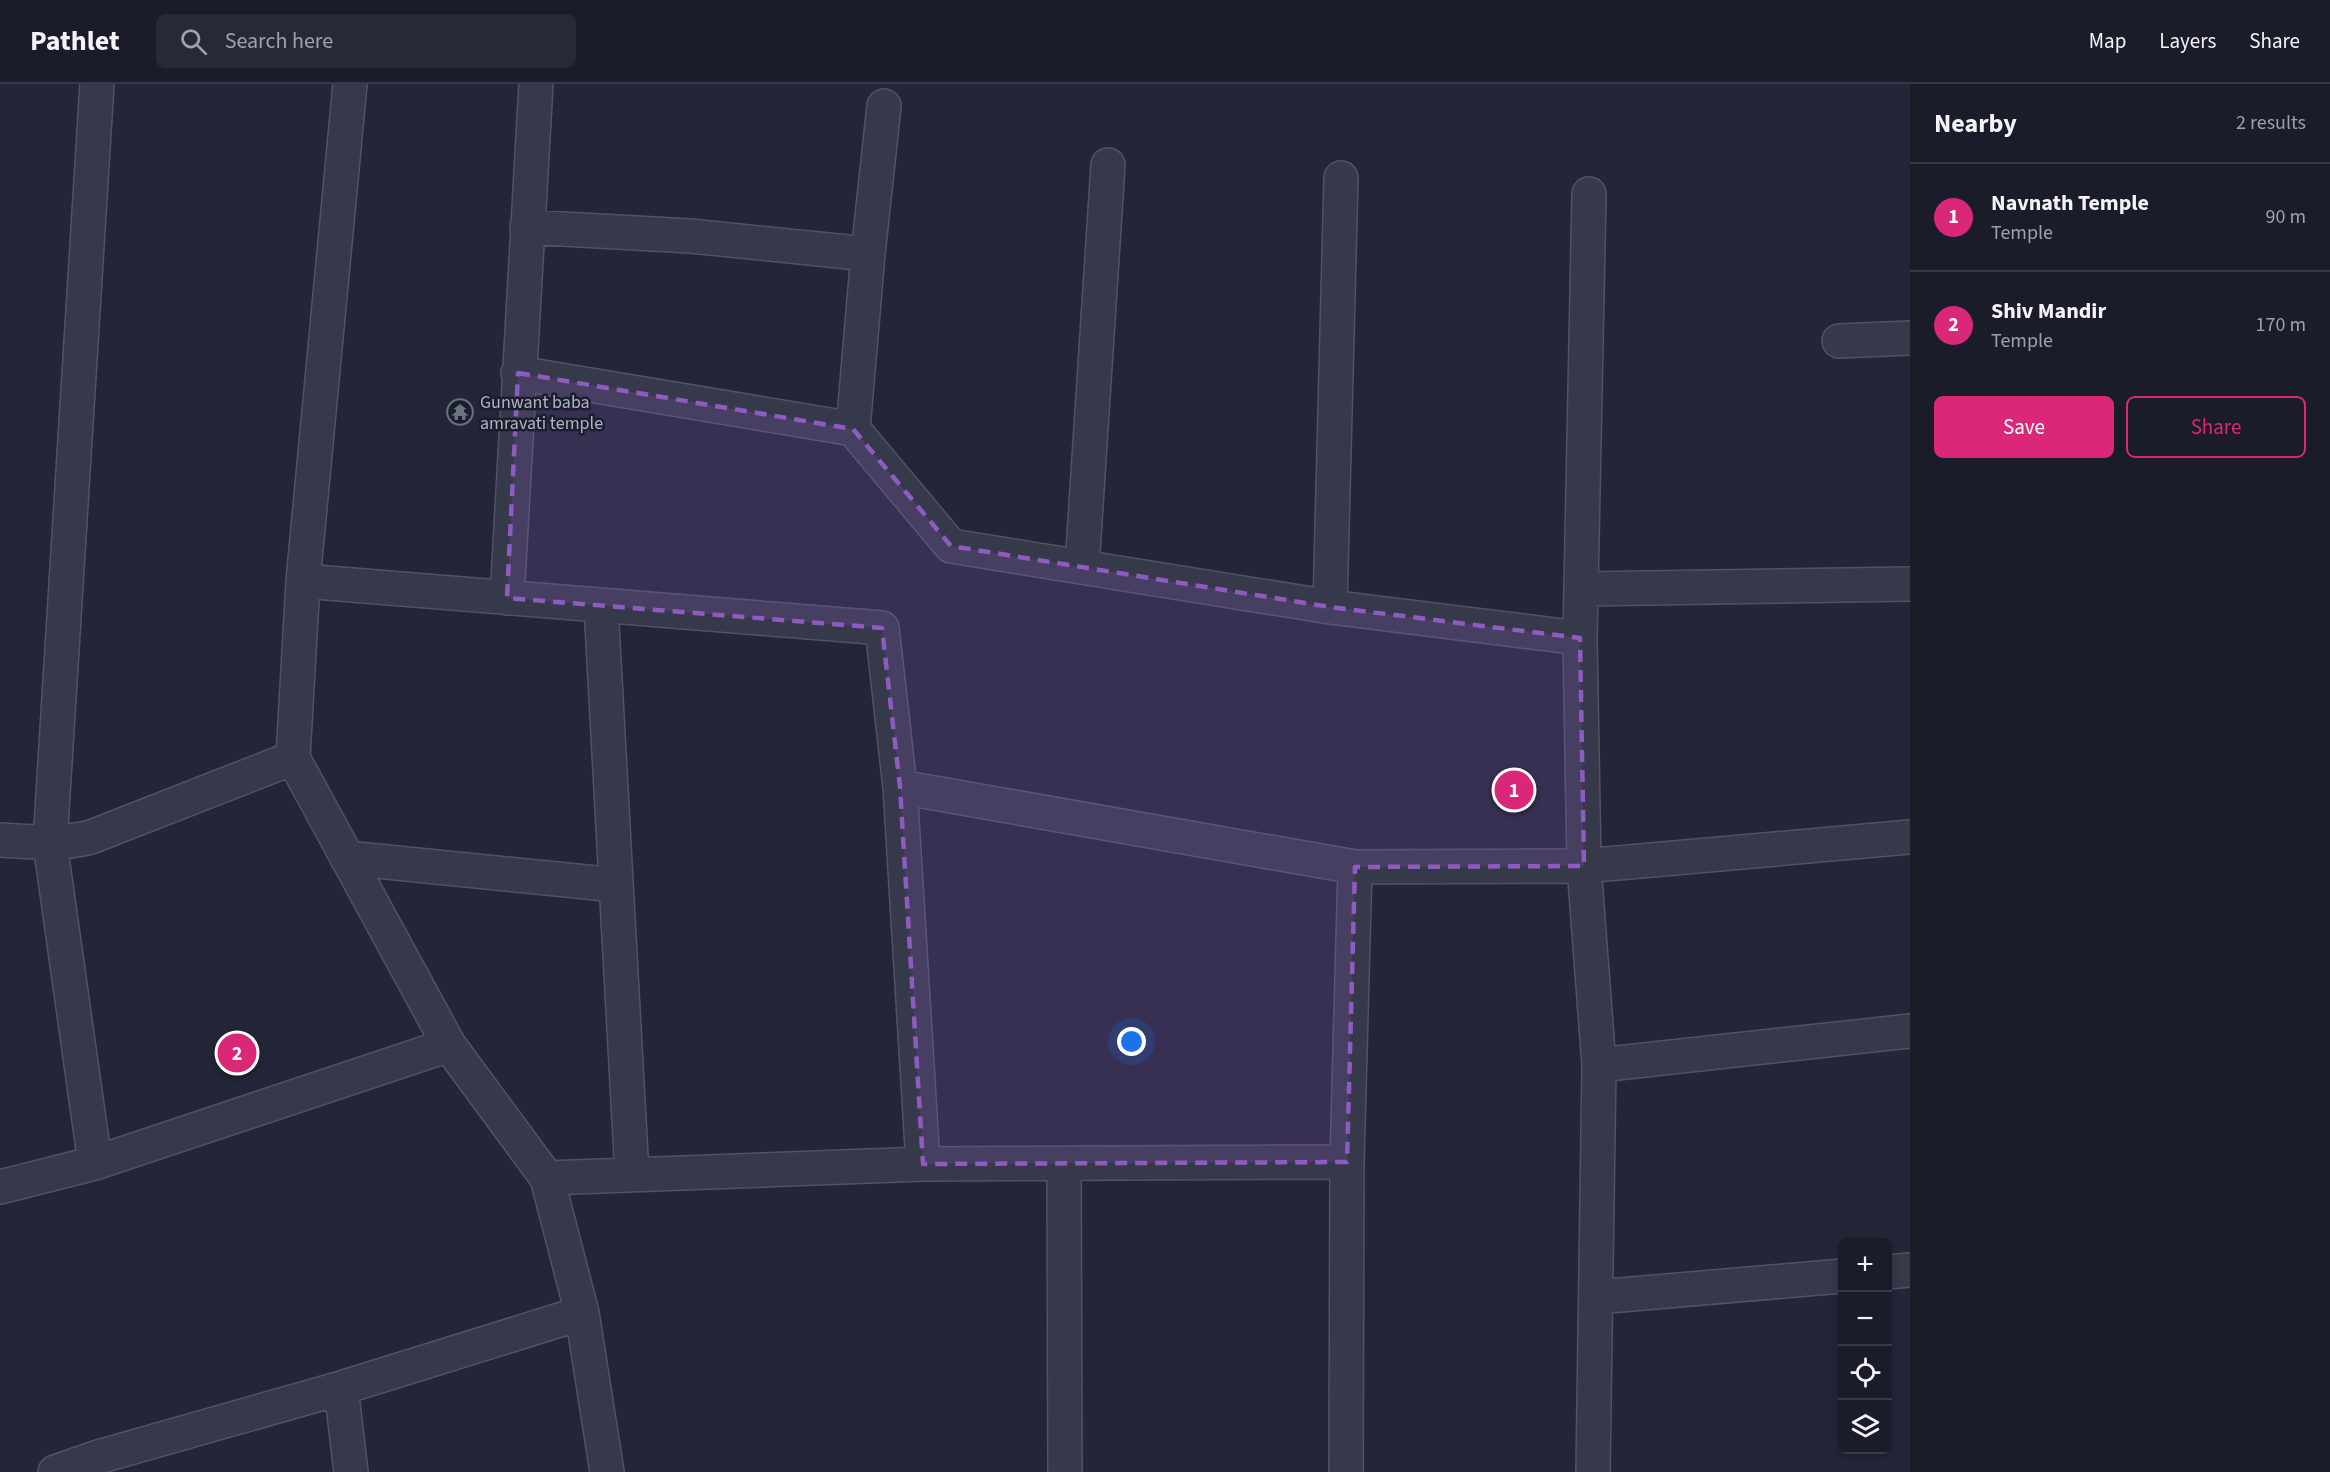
<!DOCTYPE html>
<html lang="en">
<head>
<meta charset="utf-8">
<style>
  :root { --surface:#1a1c2a; --page:#272936; --text:#f1f3f6; --muted:#9fa1a8; --line:#383a47; --accent:#db2777 }
  body { margin:0; font-family:"Source Sans 3",sans-serif; background:var(--page); color:var(--text) }
  .controls { position:absolute; right:18px; bottom:18px; display:grid; overflow:hidden; border-radius:9px; box-shadow:0 3px 9px #0003 }
  .controls button { width:54px; height:54px; display:grid; place-items:center; padding:0; border:0; border-bottom:2px solid var(--line); background:var(--surface); color:var(--text); font:30px sans-serif }
  .you { position:absolute; left:1132px; top:958px; width:21px; height:21px; margin:-15px; border:4px solid #fff; border-radius:50%; background:#1a73e8; box-shadow:0 0 0 9px #1a73e833 }
  .badge { display:grid; place-items:center; width:39px; height:39px; border-radius:50%; background:var(--accent); color:#fff; font-size:20px; font-weight:700 }
  .pin { position:absolute; translate:-50% -50%; border:3px solid #fff; box-shadow:0 2px 6px #0006 }
  .list { margin:0; padding:0; list-style:none }
  h2 { display:flex; justify-content:space-between; align-items:center; height:78px; margin:0; padding:0 24px; font-size:26px }
  h2 small { font-size:20px; font-weight:400; color:var(--muted) }
  .list li { display:grid; grid-template-columns:39px 1fr auto; gap:18px; align-items:center; box-sizing:border-box; height:108px; padding:0 24px; border-top:2px solid var(--line) }
  .list b { display:block; font-size:22px; white-space:nowrap }
  .list p { margin:0; font-size:20px; white-space:nowrap; color:var(--muted) }
  .list em { font-size:20px; font-style:normal; color:var(--muted) }
  .actions { display:flex; gap:12px; padding:18px 24px }
  .actions a { flex:1; padding:14px 0; border:2px solid var(--accent); border-radius:9px; text-align:center; font-size:21px; color:var(--accent) }
  .actions .main { background:var(--accent); color:#fff }
  .icon { flex:none; width:33px; height:33px; fill:none; stroke:currentColor; stroke-width:2; stroke-linecap:round; stroke-linejoin:round }
  .map { position:relative; flex:none; width:1910px; height:1388px; overflow:hidden }
  header { display:flex; align-items:center; gap:36px; box-sizing:border-box; height:84px; padding:0 30px; background:var(--surface); border-bottom:2px solid var(--line) }
  header strong { font-size:28px }
  nav { display:flex; gap:33px; margin-inline-start:auto; font-size:21px }
  .search { width:420px; height:54px; background:var(--page); display:flex; align-items:center; gap:15px; box-sizing:border-box; padding:0 21px; border-radius:9px; color:var(--muted); font-size:22px }
  main { display:flex }
  aside { flex:1; background:var(--surface) }
  .map>svg:first-child { display:block }
</style>
</head>
<body>
<header>
<strong>Pathlet</strong>
<div class="search"><svg class="icon" aria-label="search" viewBox="0 0 24 24"><circle cx="10" cy="10" r="6"/><path d="M15 15l6 6"/></svg>Search here</div>
<nav><a>Map</a><a>Layers</a><a>Share</a></nav>
</header>
<main>
<div class="map">
<svg width="1910" height="1388" viewBox="0 0 1910 1388">
  <rect width="100%" height="100%" fill="#222638"/>
  <g fill="none" stroke-linecap="round" stroke-linejoin="round">
    <!-- minor casing -->
    <g stroke="#515363" stroke-width="36">
      <path id="minor" d="M350,0L303,497L293,674L449,961L547,1094L582,1229L607,1388
        M1589,110L1580,554L1584,782L1599,981L1593,1388
        M527,143L690,152L868,170
        M1839,257L1910,254
        M518,289L853,345L951,462L1330,523L1580,554
        M853,345L868,170L884,22
        M1082,483L1108,81
        M303,497L882,544L900,703L923,1080
        M1582,505L1910,500
        M507,514L536,0
        M601,522L632,1091
        M1330,523L1341,94
        M900,703L1355,783L1584,782L1910,753
        M0,756C31,758 60,761 91,753L293,674
        M347,774L616,801
        M1599,981L1910,947
        M95,1079L50,759L97,0
        M1064,1081L1065,1388
        M547,1094L923,1080L1347,1078
        M0,1103L95,1079L449,961
        M1888,1188L1910,1186
        M1597,1213L1842,1192
        M341,1304L351,1388
        M55,1388L98,1373L341,1304L582,1229
        M1346,1388L1347,1078L1355,783"/>
    </g>
    <!-- minor -->
    <use href="#minor" stroke="#363949" stroke-width="33"/>
  </g>
  <!-- marked area -->
  <path fill="#8e5bc1" fill-opacity="0.2" stroke="#8e5bc1" stroke-width="4.5" stroke-dasharray="12 8" stroke-linejoin="round" d="M518,289L853,345L951,462L1330,523L1580,554L1584,782L1355,783L1347,1078L923,1080L900,703L882,544L507,514Z"/>
  <!-- icons -->
  <defs>
    <g id="temple-ring" transform="scale(1.35)"><circle r="9.5" fill="#1b1e2d" stroke="#6b7280" stroke-width="1.5"/><path d="M0-6L5-2H3V0L6.5 2.5H4V6H1.5V3h-3V6H-4V2.5H-6.5L-3 0V-2H-5Z" fill="#6b7280"/></g>
  </defs>
  <g fill-rule="evenodd">
    <use href="#temple-ring" x="460" y="328"/>
  </g>
  <g text-anchor="middle" dominant-baseline="central" stroke-width="5" stroke-linejoin="round" paint-order="stroke">
    <!-- poi labels -->
    <g font-size="18" fill="#b1b3c5" stroke="#1b1e2d" text-anchor="start">
      <text x="480" y="318">Gunwant baba<tspan x="480" dy="21">amravati temple</tspan></text>
    </g>
  </g>
</svg>
<div class="controls">
<button>+</button>
<button>−</button>
<button><svg class="icon" aria-label="locate" viewBox="0 0 24 24"><circle cx="12" cy="12" r="6"/><path d="M12 2v4M12 18v4M2 12h4M18 12h4"/></svg></button>
<button><svg class="icon" aria-label="layers" viewBox="0 0 24 24"><path d="M12 4l9 5-9 5-9-5zM3 14l9 5 9-5"/></svg></button>
</div>
<div class="you"></div>
<div class="pin badge" style="left:1514px;top:706px">1</div>
<div class="pin badge" style="left:237px;top:969px">2</div>
</div>
<aside>
<h2>Nearby<small>2 results</small></h2>
<ul class="list">
<li><span class="badge">1</span><div><b>Navnath Temple</b><p>Temple</p></div><em>90 m</em></li>
<li><span class="badge">2</span><div><b>Shiv Mandir</b><p>Temple</p></div><em>170 m</em></li>
</ul>
<div class="actions"><a class="main">Save</a><a>Share</a></div>
</aside>
</main>
</body>
</html>
